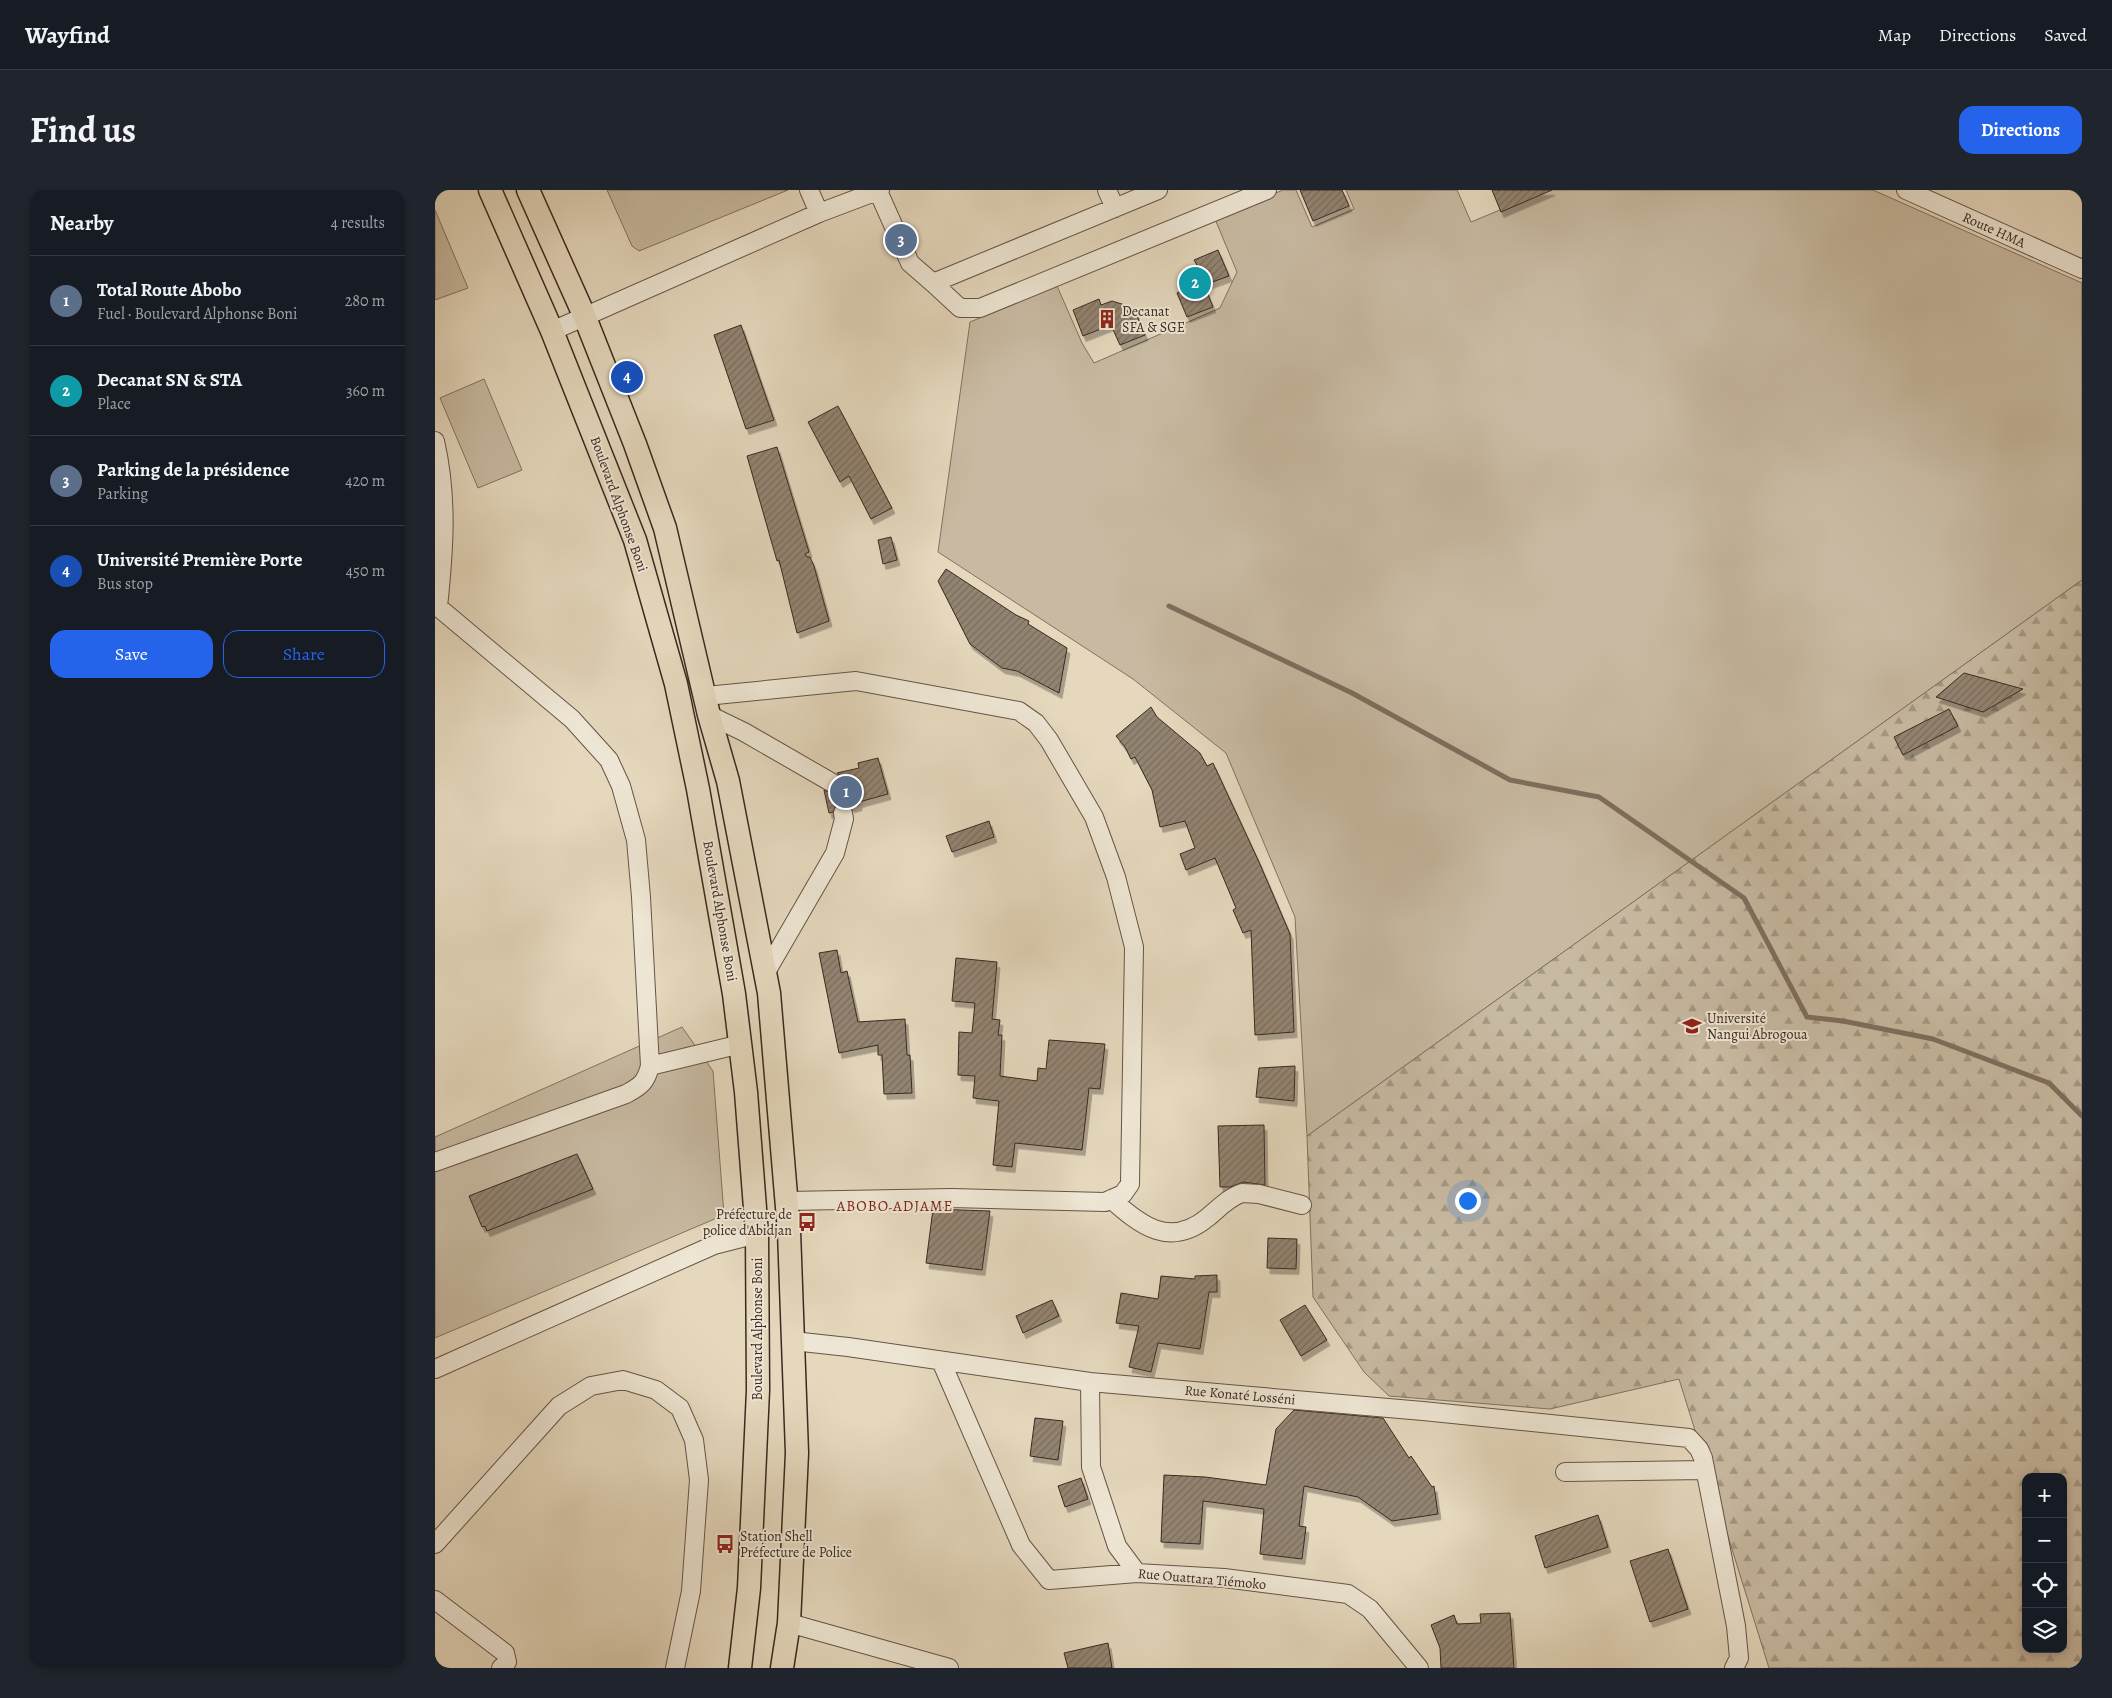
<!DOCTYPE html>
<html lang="en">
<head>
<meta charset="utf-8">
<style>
  :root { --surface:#171b24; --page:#20242c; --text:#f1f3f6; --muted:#9ea1a6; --line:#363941; --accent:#2563eb }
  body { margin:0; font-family:Alegreya,serif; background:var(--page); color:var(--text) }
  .controls { position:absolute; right:15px; bottom:15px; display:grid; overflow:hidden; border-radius:10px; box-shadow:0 2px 8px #0003 }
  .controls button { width:45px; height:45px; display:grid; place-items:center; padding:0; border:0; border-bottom:1px solid var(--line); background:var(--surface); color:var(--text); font:25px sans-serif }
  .you { position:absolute; left:1032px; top:1010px; width:18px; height:18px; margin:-12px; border:4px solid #fff; border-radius:50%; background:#1a73e8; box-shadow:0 0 0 8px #1a73e833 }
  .badge { display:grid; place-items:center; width:32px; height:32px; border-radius:50%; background:var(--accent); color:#fff; font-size:16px; font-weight:700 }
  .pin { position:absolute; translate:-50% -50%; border:2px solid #fff; box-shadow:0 1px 5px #0006 }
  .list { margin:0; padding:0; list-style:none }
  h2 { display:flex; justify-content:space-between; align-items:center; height:65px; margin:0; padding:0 20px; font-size:21px }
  h2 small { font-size:16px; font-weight:400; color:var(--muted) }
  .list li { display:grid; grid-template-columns:32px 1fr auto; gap:15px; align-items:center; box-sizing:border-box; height:90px; padding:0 20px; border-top:1px solid var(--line) }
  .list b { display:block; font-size:19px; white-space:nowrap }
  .list p { margin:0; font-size:16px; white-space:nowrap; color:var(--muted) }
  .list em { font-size:16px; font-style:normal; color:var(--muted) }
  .actions { display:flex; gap:10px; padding:15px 20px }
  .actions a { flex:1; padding:11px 0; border:1px solid var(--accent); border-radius:15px; text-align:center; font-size:18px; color:var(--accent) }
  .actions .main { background:var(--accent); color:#fff }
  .icon { flex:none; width:28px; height:28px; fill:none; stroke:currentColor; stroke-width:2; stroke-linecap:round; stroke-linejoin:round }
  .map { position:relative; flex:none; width:1647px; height:1478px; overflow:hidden; border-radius:15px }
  header { display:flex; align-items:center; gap:30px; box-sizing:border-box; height:70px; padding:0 25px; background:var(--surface); border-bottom:1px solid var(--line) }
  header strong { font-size:24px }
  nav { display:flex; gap:28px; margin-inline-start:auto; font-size:18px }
  .intro { display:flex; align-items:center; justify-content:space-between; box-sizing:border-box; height:120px; padding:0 30px }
  h1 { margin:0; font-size:35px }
  .button { padding:12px 22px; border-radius:15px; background:var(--accent); color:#fff; font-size:18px; font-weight:700 }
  main { display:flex; gap:30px; padding:0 30px }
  aside { flex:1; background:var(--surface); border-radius:15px; box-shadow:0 2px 8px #0003 }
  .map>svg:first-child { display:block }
</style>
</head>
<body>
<header>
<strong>Wayfind</strong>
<nav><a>Map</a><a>Directions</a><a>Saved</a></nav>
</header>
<div class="intro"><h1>Find us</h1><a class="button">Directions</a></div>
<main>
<aside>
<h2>Nearby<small>4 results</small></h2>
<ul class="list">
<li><span class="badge" style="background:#5c6f8a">1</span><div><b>Total Route Abobo</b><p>Fuel · Boulevard Alphonse Boni</p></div><em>280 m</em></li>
<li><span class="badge" style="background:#0f9aa8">2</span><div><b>Decanat SN &amp; STA</b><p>Place</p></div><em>360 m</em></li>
<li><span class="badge" style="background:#5c6f8a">3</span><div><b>Parking de la présidence</b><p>Parking</p></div><em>420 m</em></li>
<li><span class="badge" style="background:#1a4fb4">4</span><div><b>Université Première Porte</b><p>Bus stop</p></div><em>450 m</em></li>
</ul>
<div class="actions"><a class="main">Save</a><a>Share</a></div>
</aside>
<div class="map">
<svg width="1647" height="1478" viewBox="0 0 1647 1478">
  <defs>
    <pattern id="forest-firs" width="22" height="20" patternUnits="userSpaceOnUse" patternTransform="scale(1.25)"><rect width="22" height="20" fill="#c8baa2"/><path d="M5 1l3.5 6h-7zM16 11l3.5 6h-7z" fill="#a49784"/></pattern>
    <pattern id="building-hatch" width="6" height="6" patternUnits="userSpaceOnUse" patternTransform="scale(1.25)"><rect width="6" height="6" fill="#938472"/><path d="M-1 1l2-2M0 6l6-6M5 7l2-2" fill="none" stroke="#796c5d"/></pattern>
    <filter id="shadow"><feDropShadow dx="3" dy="5.5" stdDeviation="0" flood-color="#0004"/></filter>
  </defs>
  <rect width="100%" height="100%" fill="#e5d8bd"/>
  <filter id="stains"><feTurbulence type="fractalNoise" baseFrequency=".004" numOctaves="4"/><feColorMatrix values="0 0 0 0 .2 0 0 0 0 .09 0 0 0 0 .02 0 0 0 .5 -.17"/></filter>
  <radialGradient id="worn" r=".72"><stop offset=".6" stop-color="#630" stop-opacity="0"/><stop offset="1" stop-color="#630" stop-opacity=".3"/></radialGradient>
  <!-- green -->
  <path fill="#c8baa2" stroke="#827161" d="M172,0H353L204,61L197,56Z
    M848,0H861L877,37L919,19L911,0H1022L1036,32L1113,0H1438L1647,93V390L872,946L860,727L791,563L698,489L503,362L535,132L622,96L647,153L659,173L785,118L802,82L780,29Z
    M0,20L33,98L0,110Z
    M49,189L87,280L43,298L5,208Z
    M247,837L278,881L289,1025L0,1148V947Z"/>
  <!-- forest -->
  <path fill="url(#forest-firs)" stroke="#827161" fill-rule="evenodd" d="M1647,390V1478H1334L1244,1189L1115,1219L954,1206L929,1182L878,1107L872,946ZM1591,1287H1628V1459H1591Z"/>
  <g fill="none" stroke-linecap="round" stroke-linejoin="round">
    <!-- stream -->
    <path stroke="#7e6e5e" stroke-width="5" d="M734,416L917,503L1075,590L1164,607L1309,708L1372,827L1408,831L1498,849L1614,893L1647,926"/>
  </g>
  <!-- building -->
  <path fill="url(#building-hatch)" stroke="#3b2820" filter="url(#shadow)" d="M865,0H907L914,16L878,31Z
    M1057,0H1117L1066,22Z
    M783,60L794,86L769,95L778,117L752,127L742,103L748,100L745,91L752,79L762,75L759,70Z
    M664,109L666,115L677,111L690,115L693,123L700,121L710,145L685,155L676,135L648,146L638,120Z
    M306,135L339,230L311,239L279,145Z
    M403,216L457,318L436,329L414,286L405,292L373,232Z
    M342,257L374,362L370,364L372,367H375L379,376L394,431L362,443L344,370L342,371L312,266Z
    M456,347L462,370L448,374L443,350Z
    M511,379L581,425L594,431L593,434L632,458L624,503L582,481L567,478L535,454L503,391Z
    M1529,483L1588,499L1548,522L1501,507Z
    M716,517L722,527L765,563L772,576L778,573L824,672L855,744L859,842L820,845L816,740L808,743L798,720L801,718L780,668L751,680L745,664L760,658L750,631L725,637L717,600L700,567L696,569L690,557L681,546Z
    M1514,519L1523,536L1468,565L1459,547Z
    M443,568L453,604L424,612V615L417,617L412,613H406L401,615L398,622L394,623L389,600L402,606L407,604L412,595L410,589L402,583L424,578L423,573Z
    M554,631L559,647L517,662L511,646Z
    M402,760L406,783L412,781L423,832L470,829L472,865H475L477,903L449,904L447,865H443V855L404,863L384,763Z
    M521,768L562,772L557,829L565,830L563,845H567L565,886L602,891L603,878L611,879L614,850L670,854L665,899L654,898L647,960L580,953L577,977L558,975L564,911L538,908L540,886L523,885L524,842L537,843L540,813L517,811Z
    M860,876L859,911L821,907L824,878Z
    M829,935L830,995L808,992L795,997H785L783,936Z
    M142,964L158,999L52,1041L50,1036L47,1037L34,1006Z
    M498,1019L555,1021L547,1080L491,1073Z
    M833,1048L862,1049L861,1079L832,1078Z
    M782,1085V1102H774L765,1159L723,1153L716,1182L694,1177L704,1136L681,1133L686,1103L723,1109L726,1086L760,1089V1086Z
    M617,1110L624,1126L588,1143L581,1126Z
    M870,1115L892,1150L866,1166L845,1130Z
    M859,1220L948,1228L974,1268L976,1266L997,1297L999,1296L1003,1324L957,1331L923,1307L869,1296L864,1336L871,1337L867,1369L825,1364L829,1319L768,1311L765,1354L726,1352L729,1285L770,1287L831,1295L841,1239Z
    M600,1228L628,1231L623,1270L595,1266Z
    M646,1288L653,1309L630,1317L623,1296Z
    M1163,1325L1173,1357L1110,1378L1100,1346Z
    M1233,1359L1253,1419L1215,1432L1195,1371Z
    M1075,1423L1079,1478H1006L1005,1458L996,1435L1019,1425L1022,1434L1046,1433L1045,1424Z
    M673,1453L677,1478H633L629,1463Z"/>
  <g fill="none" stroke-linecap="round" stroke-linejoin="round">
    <!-- minor-tunnel -->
    <path stroke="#c3b59e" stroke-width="18" stroke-dasharray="18 9" stroke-linecap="butt" d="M401,595L408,623"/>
    <!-- minor casing -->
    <g stroke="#665447" stroke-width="20">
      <path id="minor" d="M374,0L384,23
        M672,0L680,18
        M1471,0L1647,79
        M443,1L475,73L498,93L723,0
        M498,93L525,118H545L832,0
        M117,141L384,23L445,0
        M0,251C13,308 9,360 3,417
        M0,417H3L137,529L174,570L186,596L201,650L206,707L215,876C211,892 206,896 191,904L0,972
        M271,506L421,491L584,521L601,533L614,550L659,627L681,687L699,757L695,994L688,1004L670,1012L517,1008L352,1011
        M274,525L309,542L401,595
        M331,782L400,663L409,629L408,623
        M215,876L306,854
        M676,1009C706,1036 735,1058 772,1028C782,1020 794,1007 807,1003L824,1004L867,1015
        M358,1151L413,1157L655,1192L988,1221L1254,1248L1264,1259L1268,1268L1301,1436L1304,1468L1299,1478
        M506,1171L586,1355L614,1390L702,1383L789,1388L913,1404L935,1419L984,1478
        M0,1179L279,1055L322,1044
        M655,1192L656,1277L682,1356L702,1383
        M1130,1282L1270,1280
        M0,1354L124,1216L156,1196L188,1190L221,1200L245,1218L259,1250L264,1290L256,1401L240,1478
        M0,1410L70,1463L72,1472L66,1478
        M354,1433L514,1478"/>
    </g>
    <!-- major casing -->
    <g stroke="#3b2820" stroke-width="25">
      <path id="major" d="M55,0L117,141L200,350L241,494L263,599L299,804L311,902L322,1044L323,1200L314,1398L305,1478
        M93,0L149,125L200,254L230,338L274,525L293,591L334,803L354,1041L362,1263L354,1433L347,1478"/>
    </g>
    <!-- minor -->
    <use href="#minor" stroke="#eee6d4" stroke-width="18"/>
    <!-- major -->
    <use href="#major" stroke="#e5d8bd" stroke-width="22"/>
  </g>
  <!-- icons -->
  <defs>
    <g id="building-bare" transform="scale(1.5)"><path d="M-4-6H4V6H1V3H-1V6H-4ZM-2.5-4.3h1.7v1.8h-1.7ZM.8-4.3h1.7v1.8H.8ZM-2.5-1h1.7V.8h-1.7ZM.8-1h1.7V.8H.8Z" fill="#8f2418" stroke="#eee6d4" stroke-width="2.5" paint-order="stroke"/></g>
    <g id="university-bare" transform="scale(1.5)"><path d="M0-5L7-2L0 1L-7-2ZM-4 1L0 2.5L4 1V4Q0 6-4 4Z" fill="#8f2418" stroke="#eee6d4" stroke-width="2.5" paint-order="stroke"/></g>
    <g id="bus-bare" transform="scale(1.5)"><path d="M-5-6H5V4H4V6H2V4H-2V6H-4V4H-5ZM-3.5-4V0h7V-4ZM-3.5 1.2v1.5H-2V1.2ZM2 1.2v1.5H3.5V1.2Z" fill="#8f2418" stroke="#eee6d4" stroke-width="2.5" paint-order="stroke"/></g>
  </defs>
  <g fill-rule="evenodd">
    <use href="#building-bare" x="672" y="129"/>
    <use href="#university-bare" x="1257" y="836"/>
    <use href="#bus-bare" x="372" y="1032"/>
    <use href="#bus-bare" x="290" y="1354"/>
  </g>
  <g text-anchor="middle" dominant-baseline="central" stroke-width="4" stroke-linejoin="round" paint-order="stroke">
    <!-- street labels -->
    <g font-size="14" fill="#3b2820" stroke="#eee6d4">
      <text transform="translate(1559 40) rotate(24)">Route HMA</text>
      <text transform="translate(184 314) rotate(70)">Boulevard Alphonse Boni</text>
      <text transform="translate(285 721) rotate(80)">Boulevard Alphonse Boni</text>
      <text transform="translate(322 1139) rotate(-90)">Boulevard Alphonse Boni</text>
      <text transform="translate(805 1205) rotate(5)">Rue Konaté Losséni</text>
      <text transform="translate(767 1389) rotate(5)">Rue Ouattara Tiémoko</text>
    </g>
    <!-- poi labels -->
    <g font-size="14" fill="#3b2820" stroke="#eee6d4" text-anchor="start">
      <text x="687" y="121">Decanat<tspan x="687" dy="16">SFA &amp; SGE</tspan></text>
      <text x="1272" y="828">Université<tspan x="1272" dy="16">Nangui Abrogoua</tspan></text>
      <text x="357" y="1024" text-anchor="end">Préfecture de<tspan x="357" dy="16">police d'Abidjan</tspan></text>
      <text x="305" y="1346">Station Shell<tspan x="305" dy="16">Préfecture de Police</tspan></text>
    </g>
    <!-- neighbourhood labels -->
    <g font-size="15" letter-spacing="1" fill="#7a1f14" stroke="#eee6d4">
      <text x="460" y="1016">ABOBO ADJAME</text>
    </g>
  </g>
  <rect width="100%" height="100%" filter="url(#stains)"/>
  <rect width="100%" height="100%" fill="url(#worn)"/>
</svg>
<div class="controls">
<button>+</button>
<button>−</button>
<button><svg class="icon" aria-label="locate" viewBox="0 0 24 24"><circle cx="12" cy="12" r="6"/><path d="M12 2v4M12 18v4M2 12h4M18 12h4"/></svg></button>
<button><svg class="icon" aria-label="layers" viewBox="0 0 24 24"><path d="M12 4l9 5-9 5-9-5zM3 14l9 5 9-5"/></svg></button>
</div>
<div class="you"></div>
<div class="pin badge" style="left:411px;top:602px;background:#5c6f8a">1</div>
<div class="pin badge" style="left:760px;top:93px;background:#0f9aa8">2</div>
<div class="pin badge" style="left:466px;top:50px;background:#5c6f8a">3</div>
<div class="pin badge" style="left:192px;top:187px;background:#1a4fb4">4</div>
</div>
</main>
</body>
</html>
